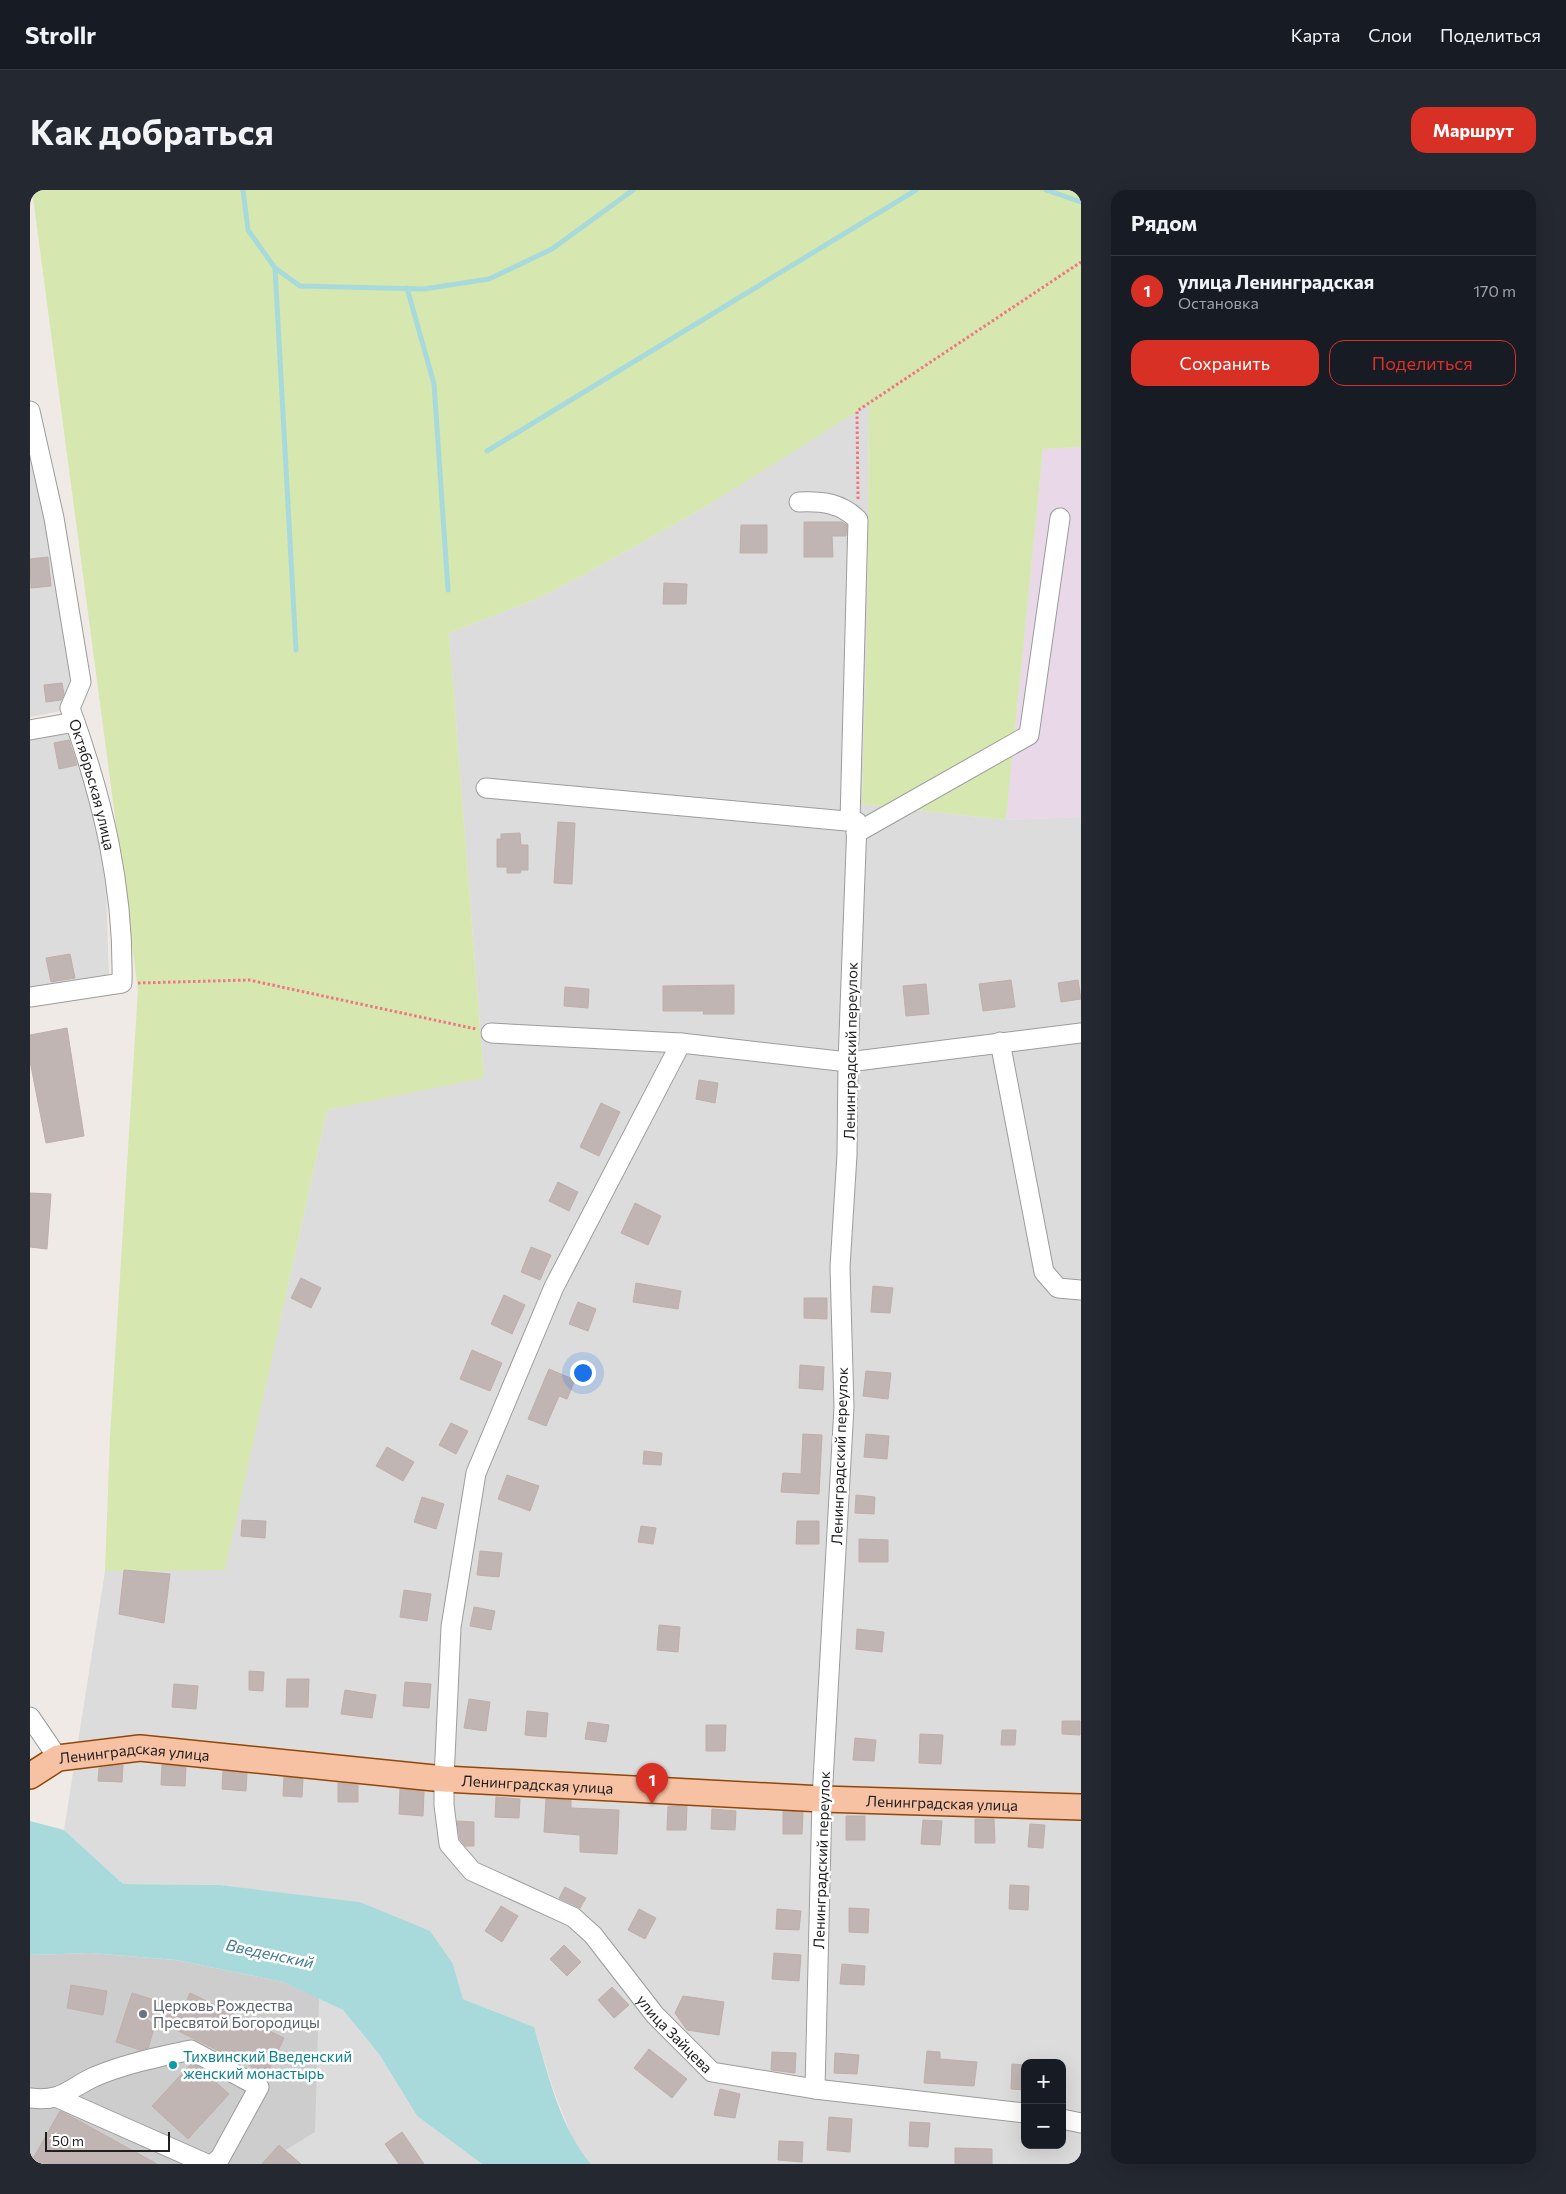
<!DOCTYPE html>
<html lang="ru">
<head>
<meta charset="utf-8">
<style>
  :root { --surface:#171b24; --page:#242831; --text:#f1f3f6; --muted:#9ea1a6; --line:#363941; --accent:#d93025 }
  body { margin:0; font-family:Commissioner,sans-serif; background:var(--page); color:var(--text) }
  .controls { position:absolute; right:15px; bottom:15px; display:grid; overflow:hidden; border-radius:10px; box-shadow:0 5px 20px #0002 }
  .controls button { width:45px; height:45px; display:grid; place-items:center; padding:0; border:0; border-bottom:1px solid var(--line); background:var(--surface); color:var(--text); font:25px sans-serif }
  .scale { position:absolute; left:15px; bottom:12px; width:125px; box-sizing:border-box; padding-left:5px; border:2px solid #1f1f1f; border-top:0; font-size:14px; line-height:18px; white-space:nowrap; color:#1f1f1f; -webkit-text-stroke:4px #fff; paint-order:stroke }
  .you { position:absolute; left:552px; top:1182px; width:18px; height:18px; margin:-12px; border:4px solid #fff; border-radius:50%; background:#1a73e8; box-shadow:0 0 0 8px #1a73e833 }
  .badge { display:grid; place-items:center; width:32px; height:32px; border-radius:50%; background:var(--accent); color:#fff; font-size:16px; font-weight:700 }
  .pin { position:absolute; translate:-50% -41px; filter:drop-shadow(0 1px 2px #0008) }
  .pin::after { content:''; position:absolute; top:26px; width:18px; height:15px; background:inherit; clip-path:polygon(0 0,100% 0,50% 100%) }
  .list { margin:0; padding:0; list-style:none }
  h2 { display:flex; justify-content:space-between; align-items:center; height:65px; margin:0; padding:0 20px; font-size:21px }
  h2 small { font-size:16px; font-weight:400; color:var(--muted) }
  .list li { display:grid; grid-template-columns:32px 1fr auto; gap:15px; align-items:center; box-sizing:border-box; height:70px; padding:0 20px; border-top:1px solid var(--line) }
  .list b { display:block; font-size:19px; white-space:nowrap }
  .list p { margin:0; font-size:16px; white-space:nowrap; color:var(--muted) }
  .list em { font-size:16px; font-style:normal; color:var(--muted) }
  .actions { display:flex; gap:10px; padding:15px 20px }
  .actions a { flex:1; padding:11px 0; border:1px solid var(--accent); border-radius:15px; text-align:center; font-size:18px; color:var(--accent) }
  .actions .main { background:var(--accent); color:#fff }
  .map { position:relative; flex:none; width:1051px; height:1974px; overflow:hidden; border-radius:15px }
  header { display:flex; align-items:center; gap:30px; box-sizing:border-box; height:70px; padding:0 25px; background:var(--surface); border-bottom:1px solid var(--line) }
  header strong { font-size:24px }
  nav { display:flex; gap:28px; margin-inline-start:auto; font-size:18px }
  .intro { display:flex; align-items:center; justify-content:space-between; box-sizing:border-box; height:120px; padding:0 30px }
  h1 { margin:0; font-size:35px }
  .button { padding:12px 22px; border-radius:15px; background:var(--accent); color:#fff; font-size:18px; font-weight:700 }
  main { display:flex; gap:30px; padding:0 30px }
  aside { flex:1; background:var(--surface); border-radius:15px; box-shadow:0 5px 20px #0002 }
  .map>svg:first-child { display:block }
</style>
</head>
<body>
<header>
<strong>Strollr</strong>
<nav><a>Карта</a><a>Слои</a><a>Поделиться</a></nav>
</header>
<div class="intro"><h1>Как добраться</h1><a class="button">Маршрут</a></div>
<main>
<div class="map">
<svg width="1051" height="1974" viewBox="0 0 1051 1974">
  <rect width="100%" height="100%" fill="#efeae6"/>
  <!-- residential -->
  <path fill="#dddcdc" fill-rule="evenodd" d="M839,213L837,437L832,614L976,630L1051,627V1974H561L545,1955L522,1896L504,1837L433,1809L423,1774L330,1712L190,1695L93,1694L34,1640L75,1381L195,1379L297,920L454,887L419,443L504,410L557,383L675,317ZM995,1873H1032V1955H995Z
    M0,249L45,491L31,521L0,527Z
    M44,540L75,665L79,786L0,798V549Z
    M0,1765L253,1792L313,1820L349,1864L387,1926L452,1974H0Z"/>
  <!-- industrial -->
  <path fill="#e8d8e8" d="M1051,257V627L976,630L1013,259Z"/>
  <!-- religious -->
  <path fill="#cdcdcd" d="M60,1763L146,1770L253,1792L289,1808L285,1942L233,1974H0V1765Z"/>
  <!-- grass -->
  <path fill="#d6e7af" d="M2,0H1051V257L1013,259L976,630L832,614L837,437L839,214L675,317L557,383L504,410L419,443L454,888L297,920L195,1380L75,1381L80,1247L108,800Z"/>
  <!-- water -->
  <path fill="#a9dadb" d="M0,1631L34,1640L93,1694L190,1695L330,1712L400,1741L423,1774L433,1809L504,1837C518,1883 529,1936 561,1974H452L387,1926L349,1864L313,1820L253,1792L146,1770L60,1763L0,1765Z"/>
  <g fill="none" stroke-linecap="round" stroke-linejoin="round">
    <!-- stream -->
    <path stroke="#a9dadb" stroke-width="5" d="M213,0L218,40L245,78L270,96L394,99L459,89L522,59L603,0
      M1016,0L1051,12
      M245,78L266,460
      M377,98L404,194L418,400
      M457,261L886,0"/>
  </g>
  <!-- building -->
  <path fill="#c0b5b2" stroke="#c0aea9" d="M774,332H812L817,335L816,346H802L803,367H774Z
    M711,335H737V363H710Z
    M18,367L21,396L1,398L0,369Z
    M634,393L657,394L656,414H633Z
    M32,493L34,504L31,510L16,512L14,495Z
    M39,550L47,575L29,579L24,553Z
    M528,632L545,633L542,694L524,693Z
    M490,643L491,655H498V680H491L490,683H477V677H467V649H471V644Z
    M40,764L45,788L21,792L16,768Z
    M981,790L985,817L953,821L949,794Z
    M1048,790L1051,809L1031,812L1028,793Z
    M896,794L899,824L876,826L873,796Z
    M704,795V824H673L674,821H633V796Z
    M535,797L559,799L558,818L534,816Z
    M37,838L54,946L16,953L0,871V845Z
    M669,890L688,893L685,913L666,909Z
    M571,913L590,922L569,966L550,957Z
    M528,992L548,1002L539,1021L519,1011Z
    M0,1003L21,1004L17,1059L0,1057Z
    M605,1013L631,1026L618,1055L591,1043Z
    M501,1057L521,1065L510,1090L491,1082Z
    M271,1088L291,1098L281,1118L261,1108Z
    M606,1093L651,1101L648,1119L603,1112Z
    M843,1096L863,1098L860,1123L841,1122Z
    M474,1105L495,1115L482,1144L461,1134Z
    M774,1108H797V1129L774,1128Z
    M548,1112L566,1119L558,1141L539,1134Z
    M442,1160L472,1173L460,1201L430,1189Z
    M770,1175L794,1177L793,1200L769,1198Z
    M519,1179L545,1190L537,1209L529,1206L516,1236L498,1229Z
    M836,1181L861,1183L858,1209L833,1206Z
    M421,1233L438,1241L426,1264L409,1255Z
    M773,1244L792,1245L789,1304L751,1302L753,1283L771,1284Z
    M836,1244L859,1246L857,1269L834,1267Z
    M357,1257L384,1272L373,1291L346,1276Z
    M614,1261L632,1263L631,1275L613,1274Z
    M477,1285L509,1296L500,1321L468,1309Z
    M826,1305L845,1307L844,1324L825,1323Z
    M392,1307L414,1314L406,1339L384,1332Z
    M212,1330L236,1331L235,1348L211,1346Z
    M767,1331H789V1354H766Z
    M611,1336L626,1338L623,1354L608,1352Z
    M829,1349L858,1350V1372H829Z
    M450,1361L472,1363L469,1387L447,1385Z
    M94,1380L140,1384L134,1433L89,1424Z
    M374,1400L401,1404L397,1431L370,1427Z
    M444,1417L465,1421L461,1440L440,1436Z
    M629,1435L650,1437L648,1462L627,1460Z
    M827,1439L854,1442L852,1462L826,1459Z
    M219,1481L234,1482L233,1501L219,1500Z
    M257,1489H279L278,1517H256Z
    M375,1492L401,1494L399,1518L373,1516Z
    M144,1494L168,1496L166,1519L142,1517Z
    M315,1500L346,1505L342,1528L311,1524Z
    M439,1509L460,1512L456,1541L434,1538Z
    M497,1521L518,1523L516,1547L495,1545Z
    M1032,1531H1050V1545L1032,1544Z
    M558,1532L579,1535L576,1552L555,1549Z
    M676,1535H696L695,1561H676Z
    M972,1540H986L985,1555H971Z
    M890,1544L913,1545L911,1574L889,1573Z
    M825,1548L846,1550L844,1571L823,1570Z
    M93,1575L92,1592L68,1591L69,1578Z
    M132,1575L156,1577L155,1596L131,1595Z
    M193,1581L217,1583L216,1601L192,1599Z
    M254,1587L273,1589L272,1607L253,1606Z
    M308,1593L328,1595V1612H308Z
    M370,1599L394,1601L393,1626L369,1624Z
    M466,1607L490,1609L489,1628L465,1627Z
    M516,1609L541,1610V1618L589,1620L587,1664L550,1662V1645L514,1642Z
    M638,1616H657L656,1640H637Z
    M682,1619L706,1621L705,1640L681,1639Z
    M753,1621L773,1622L772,1644H753Z
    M816,1626H835V1650H816Z
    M945,1629H964L965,1653H945Z
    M893,1630L912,1631L910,1655L891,1654Z
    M427,1631L444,1632V1656H435L430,1649Z
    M1000,1634L1015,1635L1013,1658L998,1657Z
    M980,1695L999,1696L998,1720L979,1719Z
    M535,1697L556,1708L550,1718L529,1708Z
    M471,1716L488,1726L472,1752L455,1741Z
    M819,1718L839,1719L838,1743L819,1742Z
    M609,1719L626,1728L615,1749L598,1740Z
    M747,1719L771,1721L769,1740L746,1739Z
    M534,1755L551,1772L537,1786L520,1769Z
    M744,1763L771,1765L769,1791L742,1789Z
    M812,1774L835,1776L834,1795L810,1794Z
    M41,1795L77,1801L73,1825L37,1818Z
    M582,1797L599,1815L584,1828L568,1810Z
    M102,1803L153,1819L160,1803L254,1848L237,1884L111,1823L125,1836L118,1858L110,1860L86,1852Z
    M653,1806L694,1812L689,1845L657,1840L645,1823Z
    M619,1859L657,1889L642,1908L604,1878Z
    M897,1861L910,1862V1869L947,1872L944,1896L894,1893Z
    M742,1862L766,1863L765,1883L741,1880Z
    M805,1863L829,1865L827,1884L804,1883Z
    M162,1873L170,1878L199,1904L158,1949L122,1916Z
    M982,1874L995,1875V1900L981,1899Z
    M690,1899L710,1904L705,1928L684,1925Z
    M30,1921L40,1926L127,1974H0Z
    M799,1927L822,1929L820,1962L797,1960Z
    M880,1932L900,1933L898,1957L879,1956Z
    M372,1942L394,1974H369L355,1954Z
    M749,1951L773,1952L772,1972L748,1970Z
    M249,1955L271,1974H232Z
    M925,1958L962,1959V1974H925Z"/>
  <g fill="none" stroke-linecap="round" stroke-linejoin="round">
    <!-- minor casing -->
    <g stroke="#9c9c9c" stroke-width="21">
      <g id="minor">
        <path id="s1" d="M0,221L24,328L51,492L40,518C73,609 94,697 92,793L0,807"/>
        <path d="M769,312C793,311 811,313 828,330L820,631"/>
        <path d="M0,540L45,532"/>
        <path d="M456,598L827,632L818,872L817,965L810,1077L814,1217L792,1609L785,1899"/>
        <path d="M826,643L999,545L1030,328"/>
        <path d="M461,843L651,853L818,872L1051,843"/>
        <path d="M970,852L1014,1082L1028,1098L1051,1100"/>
        <path id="s2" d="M651,853L524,1097L446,1283L421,1437L414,1589V1615L419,1654L442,1681L543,1727L563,1745L625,1825L682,1882L785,1899L995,1923"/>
        <path d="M0,1527L28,1568"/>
        <path d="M0,1908C32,1912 38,1899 64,1887C94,1874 128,1867 161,1860L229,1897L190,1968L183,1974"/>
        <path d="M28,1908L177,1974"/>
        <path d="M1032,1929L1051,1933"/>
      </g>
    </g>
    <!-- major casing -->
    <g stroke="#924708" stroke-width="28">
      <g id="major">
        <path id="s3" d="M0,1586L28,1568L110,1558L414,1589L792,1609L1051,1617"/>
      </g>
    </g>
    <!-- path -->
    <path stroke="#f37481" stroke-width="3" stroke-dasharray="2.5 2.5" stroke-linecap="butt" d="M828,309L827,221L1051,72
      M108,793L219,790L446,839"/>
    <!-- minor -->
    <use href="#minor" stroke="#fff" stroke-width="19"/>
    <!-- major -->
    <use href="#major" stroke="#f7c1a3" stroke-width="25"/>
  </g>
  <!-- markers -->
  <circle fill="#6b7280" stroke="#fff" stroke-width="2" cx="113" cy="1824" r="5"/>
  <circle fill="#0f9aa8" stroke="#fff" stroke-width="2" cx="143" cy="1875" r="5"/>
  <g text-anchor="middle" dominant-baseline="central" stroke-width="5" stroke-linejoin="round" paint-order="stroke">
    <!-- street labels -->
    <g font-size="15" fill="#1f1f1f" stroke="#fff">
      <text stroke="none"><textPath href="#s1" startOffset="384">Октябрьская улица</textPath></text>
      <text transform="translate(820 861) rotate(-89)">Ленинградский переулок</text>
      <text transform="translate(809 1266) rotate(-88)">Ленинградский переулок</text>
      <text stroke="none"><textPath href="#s3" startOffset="110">Ленинградская улица</textPath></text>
      <text stroke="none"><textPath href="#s3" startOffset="515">Ленинградская улица</textPath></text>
      <text stroke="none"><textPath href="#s3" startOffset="920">Ленинградская улица</textPath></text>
      <text transform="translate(791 1670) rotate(-88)">Ленинградский переулок</text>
      <text stroke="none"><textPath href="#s2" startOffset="1152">улица Зайцева</textPath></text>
    </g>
    <!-- worship labels -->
    <g font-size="15" fill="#5b616d" stroke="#fff" text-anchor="start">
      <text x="123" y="1815">Церковь Рождества<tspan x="123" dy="17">Пресвятой Богородицы</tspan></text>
    </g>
    <!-- culture labels -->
    <g font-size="15" fill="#0d838f" stroke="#fff" text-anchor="start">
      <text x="153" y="1866">Тихвинский Введенский<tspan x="153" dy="17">женский монастырь</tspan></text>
    </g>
    <!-- water labels -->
    <g font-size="16" font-style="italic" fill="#477d93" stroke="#fff">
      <text transform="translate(240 1763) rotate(12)">Введенский</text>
    </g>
  </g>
</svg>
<div class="controls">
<button>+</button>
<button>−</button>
</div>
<div class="scale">50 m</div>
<div class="you"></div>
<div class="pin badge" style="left:622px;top:1614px">1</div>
</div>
<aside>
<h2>Рядом<small></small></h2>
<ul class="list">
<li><span class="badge">1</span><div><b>улица Ленинградская</b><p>Остановка</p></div><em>170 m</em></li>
</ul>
<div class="actions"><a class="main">Сохранить</a><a>Поделиться</a></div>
</aside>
</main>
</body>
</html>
